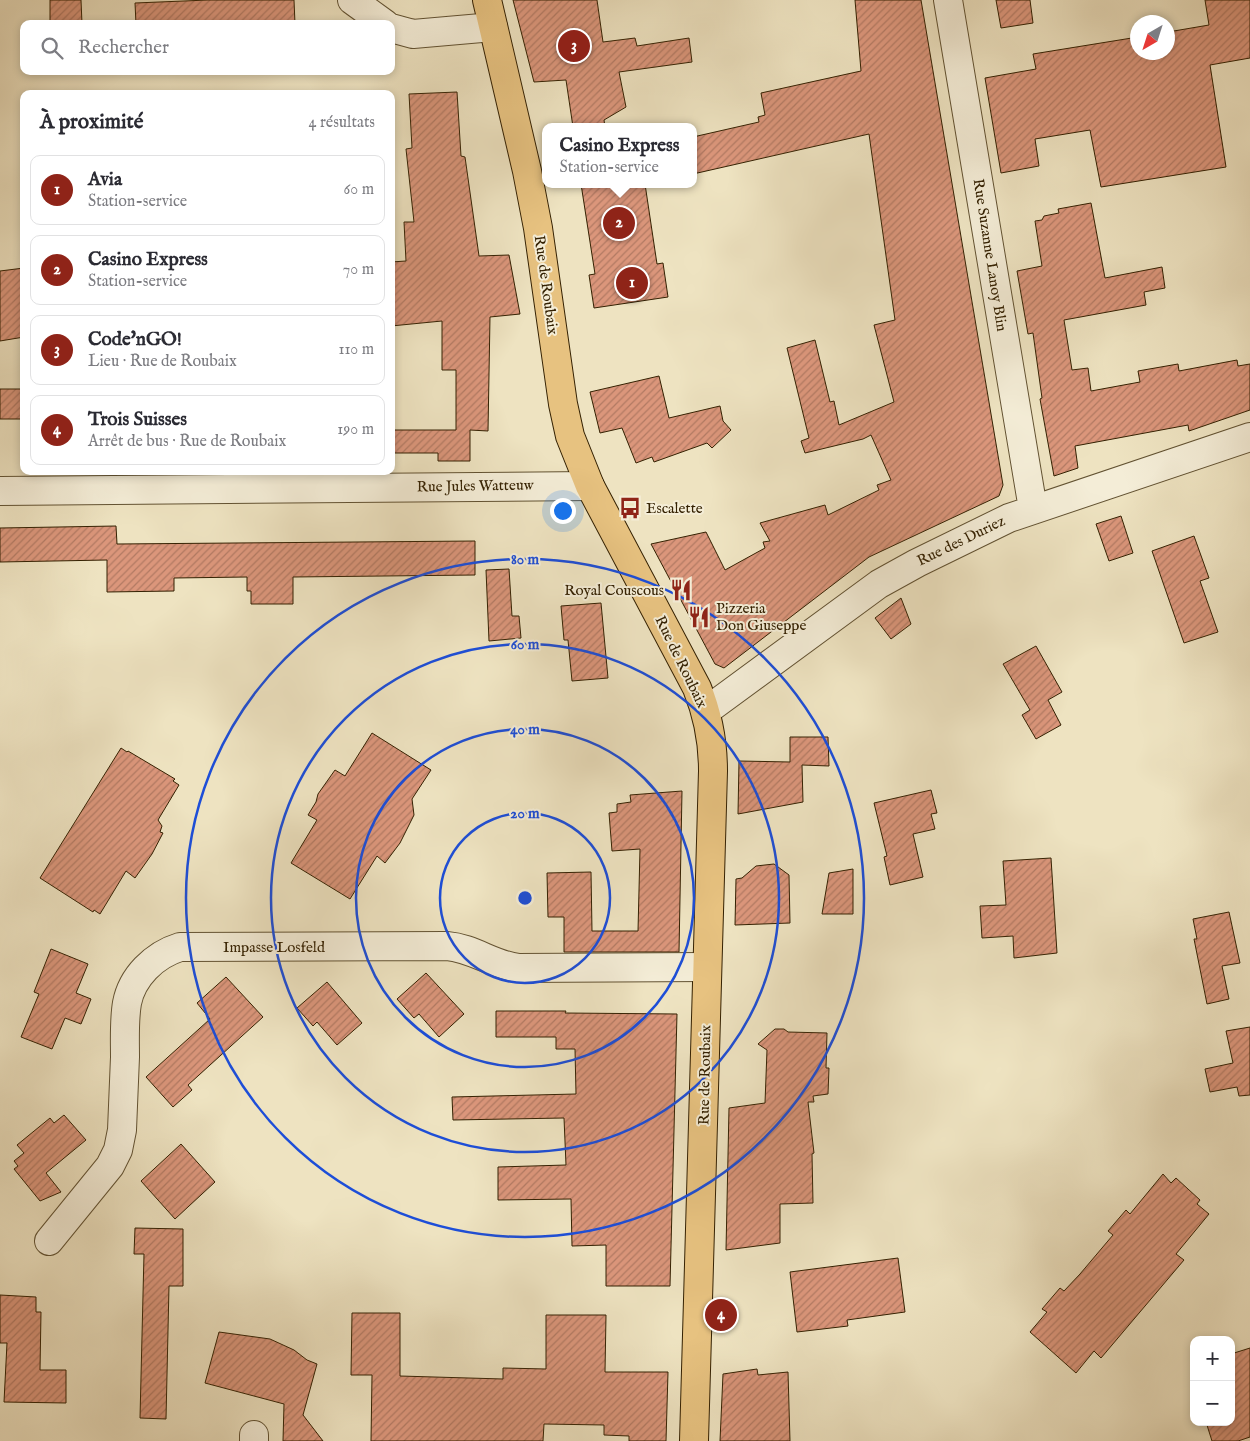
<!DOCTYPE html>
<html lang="fr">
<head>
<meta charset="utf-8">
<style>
  :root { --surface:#fff; --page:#f7f7f7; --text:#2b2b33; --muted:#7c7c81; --line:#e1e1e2; --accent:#8f2418 }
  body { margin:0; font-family:"IM FELL English",serif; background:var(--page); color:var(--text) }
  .controls { position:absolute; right:15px; bottom:15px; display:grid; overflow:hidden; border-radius:10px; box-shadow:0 2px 8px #0003 }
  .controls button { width:45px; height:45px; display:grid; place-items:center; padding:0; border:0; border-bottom:1px solid var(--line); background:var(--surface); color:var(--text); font:25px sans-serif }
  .compass { position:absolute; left:1130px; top:15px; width:45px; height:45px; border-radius:50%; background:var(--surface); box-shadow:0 2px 8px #0003; rotate:219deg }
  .you { position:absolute; left:562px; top:510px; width:18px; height:18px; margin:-12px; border:4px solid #fff; border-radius:50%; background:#1a73e8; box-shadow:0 0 0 8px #1a73e833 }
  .badge { display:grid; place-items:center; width:32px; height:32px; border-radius:50%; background:var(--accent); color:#fff; font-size:16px; font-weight:700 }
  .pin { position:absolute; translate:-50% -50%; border:2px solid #fff; box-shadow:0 1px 5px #0006 }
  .popup { position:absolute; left:542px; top:123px; width:155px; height:65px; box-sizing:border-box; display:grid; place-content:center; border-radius:10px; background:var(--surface); filter:drop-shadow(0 1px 4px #0005); font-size:16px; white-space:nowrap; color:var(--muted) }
  .popup b { font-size:19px; color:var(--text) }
  .popup::after { content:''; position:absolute; left:50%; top:100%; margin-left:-10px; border:10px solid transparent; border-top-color:var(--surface) }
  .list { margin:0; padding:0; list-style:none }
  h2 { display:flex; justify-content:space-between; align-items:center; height:65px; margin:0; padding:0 20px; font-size:21px }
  h2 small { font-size:16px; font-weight:400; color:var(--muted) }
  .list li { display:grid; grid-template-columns:32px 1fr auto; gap:15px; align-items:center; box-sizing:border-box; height:70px; margin:0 10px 10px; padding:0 10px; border:1px solid var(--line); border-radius:10px }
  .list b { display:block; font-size:19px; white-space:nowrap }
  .list p { margin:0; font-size:16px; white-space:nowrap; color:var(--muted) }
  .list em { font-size:16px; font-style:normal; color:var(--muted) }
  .icon { flex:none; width:28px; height:28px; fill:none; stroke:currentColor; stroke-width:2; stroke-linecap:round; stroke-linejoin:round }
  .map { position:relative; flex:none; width:1250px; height:1441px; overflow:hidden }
  .search { position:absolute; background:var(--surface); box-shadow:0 2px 8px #0003; left:20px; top:20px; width:375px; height:55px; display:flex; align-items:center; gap:12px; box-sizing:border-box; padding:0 18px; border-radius:10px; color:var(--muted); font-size:19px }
  .panel { position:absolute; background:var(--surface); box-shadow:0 2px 8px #0003; left:20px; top:90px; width:375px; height:385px; border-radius:10px }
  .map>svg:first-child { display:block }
</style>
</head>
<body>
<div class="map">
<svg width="1250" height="1441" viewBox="0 0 1250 1441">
  <defs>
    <pattern id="building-hatch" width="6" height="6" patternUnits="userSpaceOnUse" patternTransform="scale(1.25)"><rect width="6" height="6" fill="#db967b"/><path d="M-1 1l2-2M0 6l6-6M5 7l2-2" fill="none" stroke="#b27a63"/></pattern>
  </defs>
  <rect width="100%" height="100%" fill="#eee3c1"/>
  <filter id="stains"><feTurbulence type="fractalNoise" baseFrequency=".004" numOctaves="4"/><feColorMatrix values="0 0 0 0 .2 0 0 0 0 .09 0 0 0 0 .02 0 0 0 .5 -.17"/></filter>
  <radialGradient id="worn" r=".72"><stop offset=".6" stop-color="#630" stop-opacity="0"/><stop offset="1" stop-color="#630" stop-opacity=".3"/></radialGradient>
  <!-- building -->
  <path fill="url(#building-hatch)" stroke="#342102" d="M50,0H81L82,24H50Z
    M208,0H294L295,24H136L135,3Z
    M513,0H597L603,42L635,38L637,46L689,38L692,62L619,72L626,107L604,120L605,127H573L566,80L534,82Z
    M855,0H921L1003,485L999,496L869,557L724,668L715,664L651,544L706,532L725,570L765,548L763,542L770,541L760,523L825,505L828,515L879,490L877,485L891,480L871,435L863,439L805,453L801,441L809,438L787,348L815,340L830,402L834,401L839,425L894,402L874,325L895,320L869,134L693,174V137L759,122L758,117L765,115L761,93L861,71Z
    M996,0H1030L1033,23L1001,28Z
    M1205,0H1250V58L1210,65L1226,167L1101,187L1090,130L1035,139L1039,166L1001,173L985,78L1036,69L1033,54L1138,37V52H1168V32L1209,25Z
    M457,92L461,156L465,157L479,256L509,255L520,314L490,317L488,431L470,430V461H438V453H391V430H456V370H442V321L391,326V262L406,261L404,222H414L406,149L412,148L409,94Z
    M581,184H645L657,264L663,263L668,297L594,308L589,275L595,274Z
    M1091,203L1105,278L1162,267L1165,288L1144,292L1146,305L1064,320L1072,370L1088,368L1091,391L1140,382L1138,371L1178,364L1179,371L1237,360L1238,366L1250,364V410L1189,431L1188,425L1075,446L1078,468L1054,476L1040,399L1042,398L1033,333L1028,334L1017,271L1042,266L1035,221L1042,220L1044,216L1059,213L1058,209Z
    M24,268V337L0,341V271Z
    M659,376L669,418L720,406L723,421L731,430L712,448L707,443L654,462L652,457L636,463L622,428L600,433L590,392Z
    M0,389H24V419H0Z
    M1121,516L1133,553L1109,561L1096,524Z
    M116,526L117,544L475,541V575L293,577V604H251V591H247V577L174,578V591L107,592V560L0,562V528Z
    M1194,536L1209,578L1200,581L1218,632L1184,643L1152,551Z
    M509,569L512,616H519L521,638L489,641L486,570Z
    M901,598L911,624L891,639L875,618Z
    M601,603L608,678L572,681L568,640H564L561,606Z
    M1036,646L1062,692L1048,700L1061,725L1036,739L1022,715L1030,710L1003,664Z
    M372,733L431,770L412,799L414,815L400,843L385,863L377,856L350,899L291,863L317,820L308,815L316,802L318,794L335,770L345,776Z
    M790,737H828L829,766L802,765L803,802L738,814L739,761L790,762Z
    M121,748L127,752L128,751L175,779L173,781L179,785L158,820L162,826L160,832L163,833L152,854L135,878L126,871L100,914L94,910L93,912L40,878Z
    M931,790L937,813L931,814L935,829L913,834L923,877L890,885L884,857L887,856L874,803Z
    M682,791L679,952H564V917H548L547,873L591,872L592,931H638L640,849L612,851L609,813L617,812V804L631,802L630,795Z
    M1051,858L1057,953L1014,958L1013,936L982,938L980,906L1006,905L1003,861Z
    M774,864L789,875L790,923L735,925L736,879L742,878L756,866Z
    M853,869V914H822L829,873Z
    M1229,912L1240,963L1222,966L1229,999L1207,1004L1194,939H1197L1193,919Z
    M51,949L88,964L76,993L91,999L81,1024L65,1018L52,1049L21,1037L39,994L34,992Z
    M426,973L464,1014L439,1037L419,1014L414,1018L397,999Z
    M226,977L263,1017L188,1085L192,1090L173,1107L146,1077L210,1019L197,1003Z
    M327,982L362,1023L337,1045L317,1022L313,1026L297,1008Z
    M496,1011H566L565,1013L677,1014L670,1286H606V1245L572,1246L571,1199L498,1200V1167L566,1165L564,1118L453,1120L452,1097L576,1094L575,1049H556V1037H496Z
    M1250,1027V1095L1239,1096L1237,1087L1210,1092L1205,1069L1233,1063L1226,1031Z
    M775,1029H784L788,1032L827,1033L826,1068H829L828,1094L813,1096L814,1102H808L814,1153L812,1154L813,1203L780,1204V1243L726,1250L729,1108L765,1103L767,1050L758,1044Z
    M64,1115L86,1140L46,1173L61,1192L40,1201L14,1169L18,1166L14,1161L24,1153L17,1145L50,1118L54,1123Z
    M181,1144L215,1182L175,1219L141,1181Z
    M1163,1174L1171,1183L1176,1178L1200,1200L1197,1204L1209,1214L1176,1254L1184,1260L1101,1358L1094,1351L1076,1373L1030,1332L1047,1312L1042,1309L1060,1288L1064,1291L1080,1274L1113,1235L1108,1231L1126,1210L1130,1214Z
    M135,1228L183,1229V1286H169L166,1419L140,1418L144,1254H134Z
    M898,1258L905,1312L847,1320L848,1326L797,1332L790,1272Z
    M0,1295L36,1297V1312H41L40,1370H66V1403L4,1402L7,1343H0Z
    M352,1313H400V1376L503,1379V1368L546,1369V1315H606L605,1372H668L666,1441H629V1436L604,1435V1425L544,1424L543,1441H371L372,1375H351Z
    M219,1332L270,1339L294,1350L307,1360L317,1364L303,1415L323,1441H283L284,1404L205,1383Z
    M1250,1348V1437L1238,1441H1212L1206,1422H1231V1354Z
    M757,1369L758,1375L788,1372L790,1441H720L723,1374Z"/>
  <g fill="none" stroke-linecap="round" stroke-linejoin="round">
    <!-- minor casing -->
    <g stroke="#625232" stroke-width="30">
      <path id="minor" d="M352,0L385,24
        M948,0L1033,509
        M391,28L413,34L493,27
        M0,491L590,486
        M706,711L879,584L917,563L1009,518L1250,437
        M49,1241L110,1166L118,1150L122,1130C123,1105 124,1081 125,1057C125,1040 124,1020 127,1003C132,977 154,955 180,947L447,946C473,948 493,965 518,968L707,967
        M254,1435V1441"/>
    </g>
    <!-- major casing -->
    <g stroke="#342102" stroke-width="30">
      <path id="major" d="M487,0L527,171L538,228L563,404L570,436L590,486L697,688C708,715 713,742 713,771L694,1441"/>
    </g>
    <!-- minor -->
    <use href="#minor" stroke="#f4edd7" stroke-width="28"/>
    <!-- major -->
    <use href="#major" stroke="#e7c280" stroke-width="28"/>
  </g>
  <!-- distance rings -->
  <g fill="none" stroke="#1d4ed8" stroke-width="2.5">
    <circle cx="525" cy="898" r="85"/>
    <circle cx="525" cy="898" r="169"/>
    <circle cx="525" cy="898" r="254"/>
    <circle cx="525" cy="898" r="339"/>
  </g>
  <!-- icons -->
  <defs>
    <g id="bus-bare" transform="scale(1.725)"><path d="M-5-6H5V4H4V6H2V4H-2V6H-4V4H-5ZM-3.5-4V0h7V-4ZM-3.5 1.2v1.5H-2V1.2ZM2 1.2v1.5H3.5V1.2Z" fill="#8f2418" stroke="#f4edd7" stroke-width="2.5" paint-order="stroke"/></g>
    <g id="restaurant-bare" transform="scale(1.725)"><path d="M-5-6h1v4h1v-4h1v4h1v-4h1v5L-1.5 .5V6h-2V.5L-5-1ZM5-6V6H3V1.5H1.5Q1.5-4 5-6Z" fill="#8f2418" stroke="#f4edd7" stroke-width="2.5" paint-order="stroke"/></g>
  </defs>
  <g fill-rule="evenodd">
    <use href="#bus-bare" x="630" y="508"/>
    <use href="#restaurant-bare" x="681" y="590"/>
    <use href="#restaurant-bare" x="699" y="617"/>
  </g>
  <g text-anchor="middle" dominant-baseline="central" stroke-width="4" stroke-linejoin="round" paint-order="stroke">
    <!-- street labels -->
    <g font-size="15" fill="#342102" stroke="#f4edd7">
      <text transform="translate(990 255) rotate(81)">Rue Suzanne Lanoy Blin</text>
      <text transform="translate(546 285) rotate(82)">Rue de Roubaix</text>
      <text transform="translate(475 486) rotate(-1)">Rue Jules Watteuw</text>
      <text transform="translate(961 541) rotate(-26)">Rue des Duriez</text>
      <text transform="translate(681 662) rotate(64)">Rue de Roubaix</text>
      <text x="274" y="947">Impasse Losfeld</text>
      <text transform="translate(705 1075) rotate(-89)">Rue de Roubaix</text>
    </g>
    <!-- poi labels -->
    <g font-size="15" fill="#342102" stroke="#f4edd7" text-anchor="start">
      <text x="646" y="508">Escalette</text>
      <text x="664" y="590" text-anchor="end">Royal Couscous</text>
      <text x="716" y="608">Pizzeria<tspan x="716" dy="17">Don Giuseppe</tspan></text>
    </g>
  </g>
  <circle cx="525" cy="898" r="8" fill="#1d4ed8" stroke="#f4edd7" stroke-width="2.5"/>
  <g font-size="15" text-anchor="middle" font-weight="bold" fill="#1d4ed8" stroke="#f4edd7" stroke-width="4" stroke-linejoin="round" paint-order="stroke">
    <text x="525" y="564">80 m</text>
    <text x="525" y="649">60 m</text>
    <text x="525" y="734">40 m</text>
    <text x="525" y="818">20 m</text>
  </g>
  <rect width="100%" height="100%" filter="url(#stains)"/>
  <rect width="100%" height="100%" fill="url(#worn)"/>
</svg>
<div class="controls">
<button>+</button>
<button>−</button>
</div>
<svg class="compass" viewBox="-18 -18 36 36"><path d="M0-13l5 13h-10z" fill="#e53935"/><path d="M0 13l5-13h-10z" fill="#7c7c81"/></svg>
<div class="you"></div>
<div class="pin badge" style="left:632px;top:283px">1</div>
<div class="pin badge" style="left:619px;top:223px">2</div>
<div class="popup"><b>Casino Express</b>Station-service</div>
<div class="pin badge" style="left:574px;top:46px">3</div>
<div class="pin badge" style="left:721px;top:1315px">4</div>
<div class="search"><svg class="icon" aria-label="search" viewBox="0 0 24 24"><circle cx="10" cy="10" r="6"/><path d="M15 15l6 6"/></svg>Rechercher</div>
<section class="panel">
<h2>À proximité<small>4 résultats</small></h2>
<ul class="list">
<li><span class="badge">1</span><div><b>Avia</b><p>Station-service</p></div><em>60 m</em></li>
<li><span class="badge">2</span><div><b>Casino Express</b><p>Station-service</p></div><em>70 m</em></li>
<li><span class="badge">3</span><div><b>Code'nGO!</b><p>Lieu · Rue de Roubaix</p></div><em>110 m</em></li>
<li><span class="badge">4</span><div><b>Trois Suisses</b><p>Arrêt de bus · Rue de Roubaix</p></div><em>190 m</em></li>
</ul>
</section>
</div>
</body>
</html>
